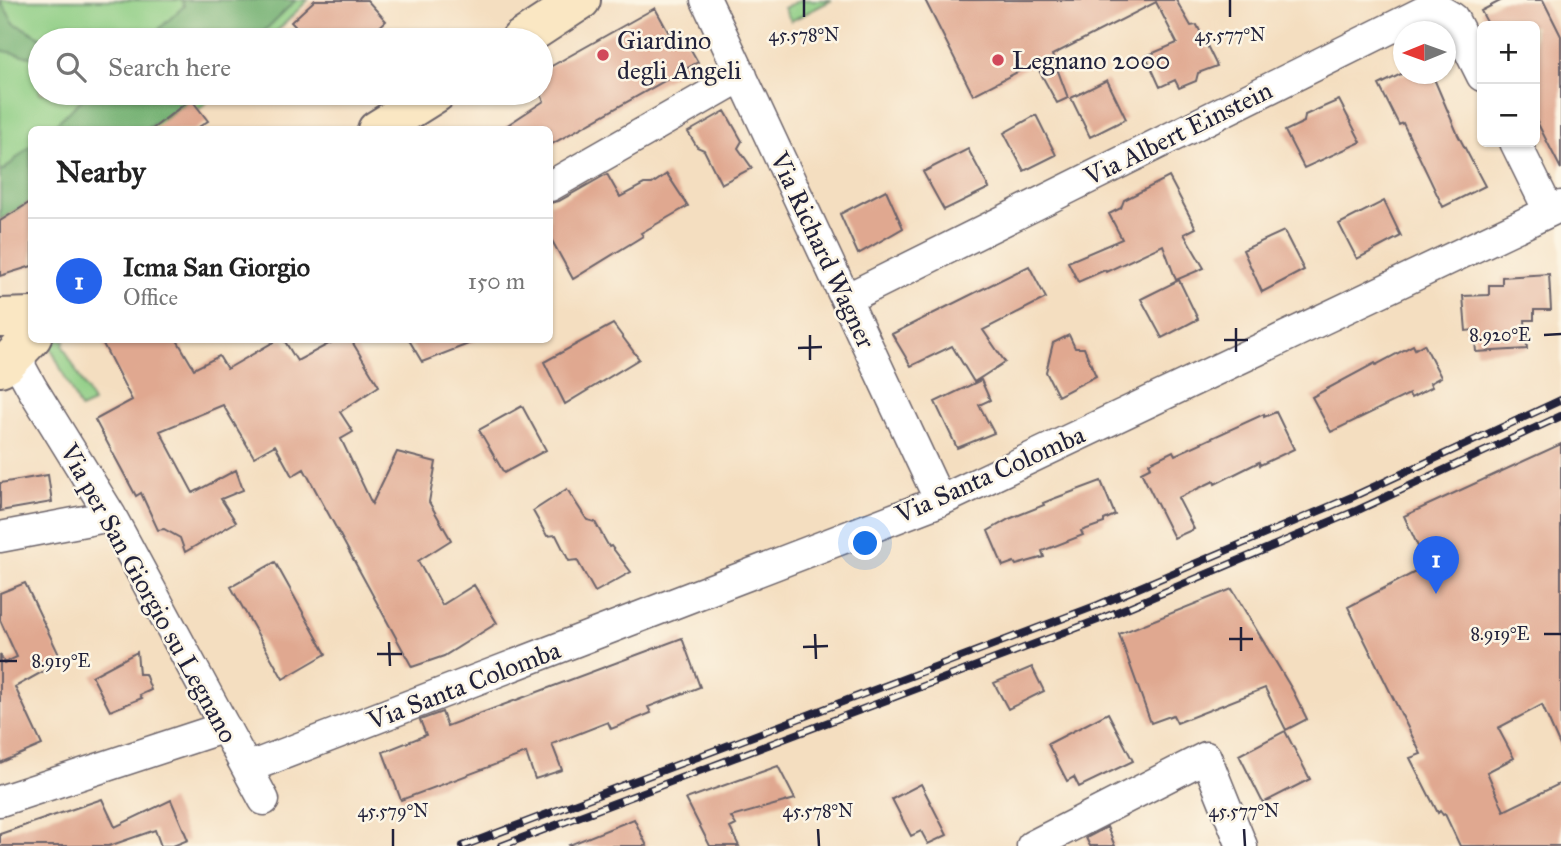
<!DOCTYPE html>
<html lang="en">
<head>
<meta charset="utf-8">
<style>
  :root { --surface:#fff; --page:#f6f6f6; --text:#222; --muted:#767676; --line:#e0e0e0; --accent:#2563eb }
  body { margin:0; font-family:"IM FELL Great Primer",serif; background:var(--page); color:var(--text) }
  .controls { position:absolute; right:21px; top:21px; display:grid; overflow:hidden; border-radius:10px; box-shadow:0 2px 5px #0004 }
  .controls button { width:63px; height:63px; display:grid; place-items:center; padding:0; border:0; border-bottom:2px solid var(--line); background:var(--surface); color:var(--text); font:35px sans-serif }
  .compass { position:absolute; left:1393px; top:21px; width:63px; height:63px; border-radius:50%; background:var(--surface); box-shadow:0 2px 5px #0004; rotate:269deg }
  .you { position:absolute; left:866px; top:544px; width:24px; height:24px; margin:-18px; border:5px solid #fff; border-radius:50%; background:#1a73e8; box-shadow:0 0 0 10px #1a73e833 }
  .badge { display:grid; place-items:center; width:46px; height:46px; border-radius:50%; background:var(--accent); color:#fff; font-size:23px; font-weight:700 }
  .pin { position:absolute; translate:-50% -58px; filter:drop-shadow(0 2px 4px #0008) }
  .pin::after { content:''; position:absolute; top:37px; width:24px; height:21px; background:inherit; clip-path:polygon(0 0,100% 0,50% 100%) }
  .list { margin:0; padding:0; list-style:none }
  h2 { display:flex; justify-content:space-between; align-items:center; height:91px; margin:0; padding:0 28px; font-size:30px }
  h2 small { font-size:23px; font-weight:400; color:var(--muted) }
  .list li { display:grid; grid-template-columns:46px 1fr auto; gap:21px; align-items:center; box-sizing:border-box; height:126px; padding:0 28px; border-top:2px solid var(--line) }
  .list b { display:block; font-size:26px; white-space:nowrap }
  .list p { margin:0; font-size:23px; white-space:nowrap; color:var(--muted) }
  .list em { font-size:23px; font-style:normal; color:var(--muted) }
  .icon { flex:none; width:38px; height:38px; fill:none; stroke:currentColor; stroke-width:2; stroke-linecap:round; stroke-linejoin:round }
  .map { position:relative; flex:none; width:1561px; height:846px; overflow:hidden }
  .search { position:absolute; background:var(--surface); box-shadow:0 2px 5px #0004; left:28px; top:28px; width:525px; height:77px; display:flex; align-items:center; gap:18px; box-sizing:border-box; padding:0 24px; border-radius:38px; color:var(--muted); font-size:26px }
  .panel { position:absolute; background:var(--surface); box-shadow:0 2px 5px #0004; left:28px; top:126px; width:525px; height:217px; border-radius:10px }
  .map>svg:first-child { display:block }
</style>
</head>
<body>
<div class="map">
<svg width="1561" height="846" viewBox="0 0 1561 846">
  <rect width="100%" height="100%" fill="#fcf5e5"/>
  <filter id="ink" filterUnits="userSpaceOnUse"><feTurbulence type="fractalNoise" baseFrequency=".0143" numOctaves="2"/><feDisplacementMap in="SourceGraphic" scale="14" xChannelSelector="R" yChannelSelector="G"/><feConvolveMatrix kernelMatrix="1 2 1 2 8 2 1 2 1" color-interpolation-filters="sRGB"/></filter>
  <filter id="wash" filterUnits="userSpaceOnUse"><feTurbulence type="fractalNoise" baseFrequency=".00686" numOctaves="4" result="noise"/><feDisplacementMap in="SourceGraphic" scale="28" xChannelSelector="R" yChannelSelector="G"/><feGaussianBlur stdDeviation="1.57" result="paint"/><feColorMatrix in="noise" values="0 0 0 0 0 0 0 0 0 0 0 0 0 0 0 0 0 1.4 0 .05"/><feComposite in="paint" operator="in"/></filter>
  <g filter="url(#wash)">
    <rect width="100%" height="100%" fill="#f4dec0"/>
    <!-- green -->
    <path fill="#8fce85" stroke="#587860" stroke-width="2" d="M0,0H308L268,40H40V93H216L202,107L160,129L32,130L31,199L0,216Z
      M800,0H832L791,21L784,8Z
      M47,340H65L63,346L93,403L80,409Z"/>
    <!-- forest -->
    <path fill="#73b172" stroke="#4a6a56" stroke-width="2" d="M0,0L14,23L46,40H40V59L0,50Z
      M182,0H296L255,40H147L184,6Z
      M89,93H202L146,129L49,130Z
      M31,145V201L0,220V170H4Z"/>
    <g id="blocks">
      <!-- building -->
      <path fill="#e0a890" d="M315,0H367L386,21L365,40H308L291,22Z
        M925,0H1176L1191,26L1197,25L1217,66L1198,73L1196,81L1179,88L1175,80L1160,87L1146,56L1177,43L1156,2L1052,55L1068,98L1057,103L1035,63L973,95Z
        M1502,0H1543L1561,36V169L1535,118V26H1489L1481,11Z
        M655,8L671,37L681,32L698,62L550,145V130H500L544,101L541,95V72Z
        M1401,74H1432L1458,135L1485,186L1443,207L1403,123L1399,125L1379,85Z
        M1107,80L1126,119L1090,137L1071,98Z
        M191,99L208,121L194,130H151Z
        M1339,100L1361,142L1304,168L1285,131L1304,122L1305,115Z
        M725,111L742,141L738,148L752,168L721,184L704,150L697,147L688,132Z
        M1036,115L1056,155L1024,171L1004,133Z
        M968,149L989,188L944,210L923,172Z
        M607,174L620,197L644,184H652L667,174L688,206L641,233L643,236L573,279L550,237V203L559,201Z
        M1169,177L1196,228L1184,234L1204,268L1176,280L1163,245L1106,272L1105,270L1078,282L1068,262L1122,239L1109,214L1121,208L1124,200Z
        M886,190L903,228L858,254L840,214Z
        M32,201V266L0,276V221Z
        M1384,201L1401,236L1357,259L1339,224Z
        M1284,231L1304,270L1262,292L1243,250Z
        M1029,266L1046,298L983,330L1005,362L974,382L952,346L911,366L892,334Z
        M1549,274L1551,310H1534V320H1525L1527,349L1476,352L1474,330L1466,331L1463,296L1489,295V285H1502V277Z
        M1179,280L1198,319L1162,338L1141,299Z
        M613,324L639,359L565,404L544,362Z
        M1069,335L1075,348H1084L1096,376L1058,396L1046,372L1053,343Z
        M101,340H177L194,369L219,356L227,369L277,340H284L297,361L336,340H351L379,386L340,412L353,432L341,439L372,504L397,452L436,462L429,502L451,540L418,561L442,605L474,585L497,623L444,656L412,667L304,469L292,476L275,445L254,457L223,405L160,431L193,493L236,470L243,490L221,499L236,522L185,552L180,538L164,529L158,530L141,493L136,496L95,420L132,400Z
        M409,340H476V341L422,362Z
        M1424,344L1441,377L1430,383L1432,387L1411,398L1409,394L1331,432L1312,397L1375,363L1376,365L1413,345L1415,349Z
        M981,380L990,400L979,405L994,433L957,448L935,402Z
        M522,406L546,450L504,473L479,430Z
        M1276,412L1294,449L1260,465L1259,462L1215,484L1214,481L1178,498L1194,529L1174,538L1141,472L1151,467L1149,463L1173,451L1175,455L1264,414V417Z
        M1561,444V748L1542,705L1498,728L1514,758L1487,772L1504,811L1561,783V846H1460L1445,814L1443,815L1440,811L1438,813L1410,758L1421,754L1348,607L1427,566L1404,516Z
        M48,475L52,502L0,511V483Z
        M1101,481L1115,515L1104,520V523L1081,531L1083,535L1042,551L1044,557L1016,565L1014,562L1003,566L988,531L1009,519L1044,505L1043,503L1053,499Z
        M567,489L587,520L595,522L609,547L611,546L631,572L595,592L577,560L569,561L556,535L547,536L533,511Z
        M275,562L326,654L283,679L231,587Z
        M25,583L62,661L15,687L42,745L0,763V654L4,663L17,657L0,620V593Z
        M1232,589L1293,691L1307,719L1286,730L1265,688L1177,723L1173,715L1151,723L1119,634Z
        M682,638L700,687L648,707L651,713L611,729L608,722L552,744L562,770L535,779L526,753L401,800L383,752L426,735L420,720L442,712L447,726Z
        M137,652L139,674H145L151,690L140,695L142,698L110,711L92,676Z
        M1032,667L1044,691L1008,709L994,683Z
        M1108,713L1133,761L1079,787L1074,777L1067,781L1048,744Z
        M1285,731L1310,779L1263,803L1239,755Z
        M778,766L795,799L731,817L736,825L730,828L739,846H710L686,799Z
        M921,784L947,835L928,844L921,831L911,836L892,799Z
        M102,799L115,827L171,800L188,840L173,846H161L155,830L109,846H0V834Z
        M634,819L647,846H570L569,845Z
        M1107,827L1115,846H1090L1086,838Z"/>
    </g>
  </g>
  <g filter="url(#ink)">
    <use href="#blocks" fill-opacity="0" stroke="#6c646a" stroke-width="2"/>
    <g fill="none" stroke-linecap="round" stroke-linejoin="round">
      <!-- street casing -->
      <g stroke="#6c646a" stroke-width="33">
        <path id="street" d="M706,0L940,501
          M1515,142L1549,211
          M550,186L742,76
          M846,299L1429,9L1441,11L1453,18L1482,76
          M20,348L21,368L32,388L111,516L264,800
          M0,537L111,516
          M247,768L940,501L1561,206
          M0,801L225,727
          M1032,846L1206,757L1242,846"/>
      </g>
      <!-- secondary casing -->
      <g stroke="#6c646a" stroke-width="42">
        <path id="secondary" d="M520,40L581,0
          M377,130L436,93
          M0,318L32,317
          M0,367L6,364L32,337"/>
      </g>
      <!-- street -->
      <use href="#street" stroke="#fff" stroke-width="30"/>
      <!-- secondary -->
      <use href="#secondary" stroke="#fae7c3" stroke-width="38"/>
      <!-- rail casing -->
      <g stroke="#22223b" stroke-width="8">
        <path id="rail" d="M463,846L1098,605L1352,497L1561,400
          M501,846L1103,618L1358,510L1561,416"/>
      </g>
      <!-- rail -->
      <use href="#rail" stroke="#fcf5e5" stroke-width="5" stroke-dasharray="16" stroke-linecap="butt"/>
    </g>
  </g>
  <!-- ticks -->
  <path fill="none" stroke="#22223b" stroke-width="2.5" d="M804,0V17M1230,0V17M1236,328V352M810,335V360M1544,335L1561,334M1224,340H1248M798,348L822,347M1241,627V651M815,634L816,659M1544,634H1561M1229,639H1253M389,642L390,666M803,647L828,646M377,654H402M0,661H17M393,829V846M818,829L819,846M1244,829L1245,846"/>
  <!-- markers -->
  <g fill="#d1495b" stroke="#fcf5e5" stroke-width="2.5">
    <circle cx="603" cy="55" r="7"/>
    <circle cx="998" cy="60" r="7"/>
  </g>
  <g text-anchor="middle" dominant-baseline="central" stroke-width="5" stroke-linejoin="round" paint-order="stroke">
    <!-- poi labels -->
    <g font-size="26" fill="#22223b" stroke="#fcf5e5" text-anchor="start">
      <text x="617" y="40">Giardino<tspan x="617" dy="30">degli Angeli</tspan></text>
      <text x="1012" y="60">Legnano 2000</text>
    </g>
    <!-- street labels -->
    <g font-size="26" fill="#22223b" stroke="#fcf5e5">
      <text transform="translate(1178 133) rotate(-26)">Via Albert Einstein</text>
      <text transform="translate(823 250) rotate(65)">Via Richard Wagner</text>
      <text transform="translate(990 474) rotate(-24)">Via Santa Colomba</text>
      <text transform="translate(149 593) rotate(61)">Via per San Giorgio su Legnano</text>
      <text transform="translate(464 685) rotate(-21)">Via Santa Colomba</text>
    </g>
  </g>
  <g font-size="18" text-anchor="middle" fill="#22223b" stroke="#fcf5e5" stroke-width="5" stroke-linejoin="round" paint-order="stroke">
    <text x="804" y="41">45.578°N</text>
    <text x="1230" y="41">45.577°N</text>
    <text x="1500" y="341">8.920°E</text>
    <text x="1500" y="640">8.919°E</text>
    <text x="61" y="667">8.919°E</text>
    <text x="393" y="817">45.579°N</text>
    <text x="818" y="817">45.578°N</text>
    <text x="1244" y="817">45.577°N</text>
  </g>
</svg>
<div class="controls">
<button>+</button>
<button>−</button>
</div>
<svg class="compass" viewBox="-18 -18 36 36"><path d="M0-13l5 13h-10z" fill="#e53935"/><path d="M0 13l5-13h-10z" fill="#767676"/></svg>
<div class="you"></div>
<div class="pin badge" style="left:1436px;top:594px">1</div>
<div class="search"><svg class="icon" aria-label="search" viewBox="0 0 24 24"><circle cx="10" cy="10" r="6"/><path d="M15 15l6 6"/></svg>Search here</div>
<section class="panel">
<h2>Nearby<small></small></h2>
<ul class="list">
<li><span class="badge">1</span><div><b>Icma San Giorgio</b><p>Office</p></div><em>150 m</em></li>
</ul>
</section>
</div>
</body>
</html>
